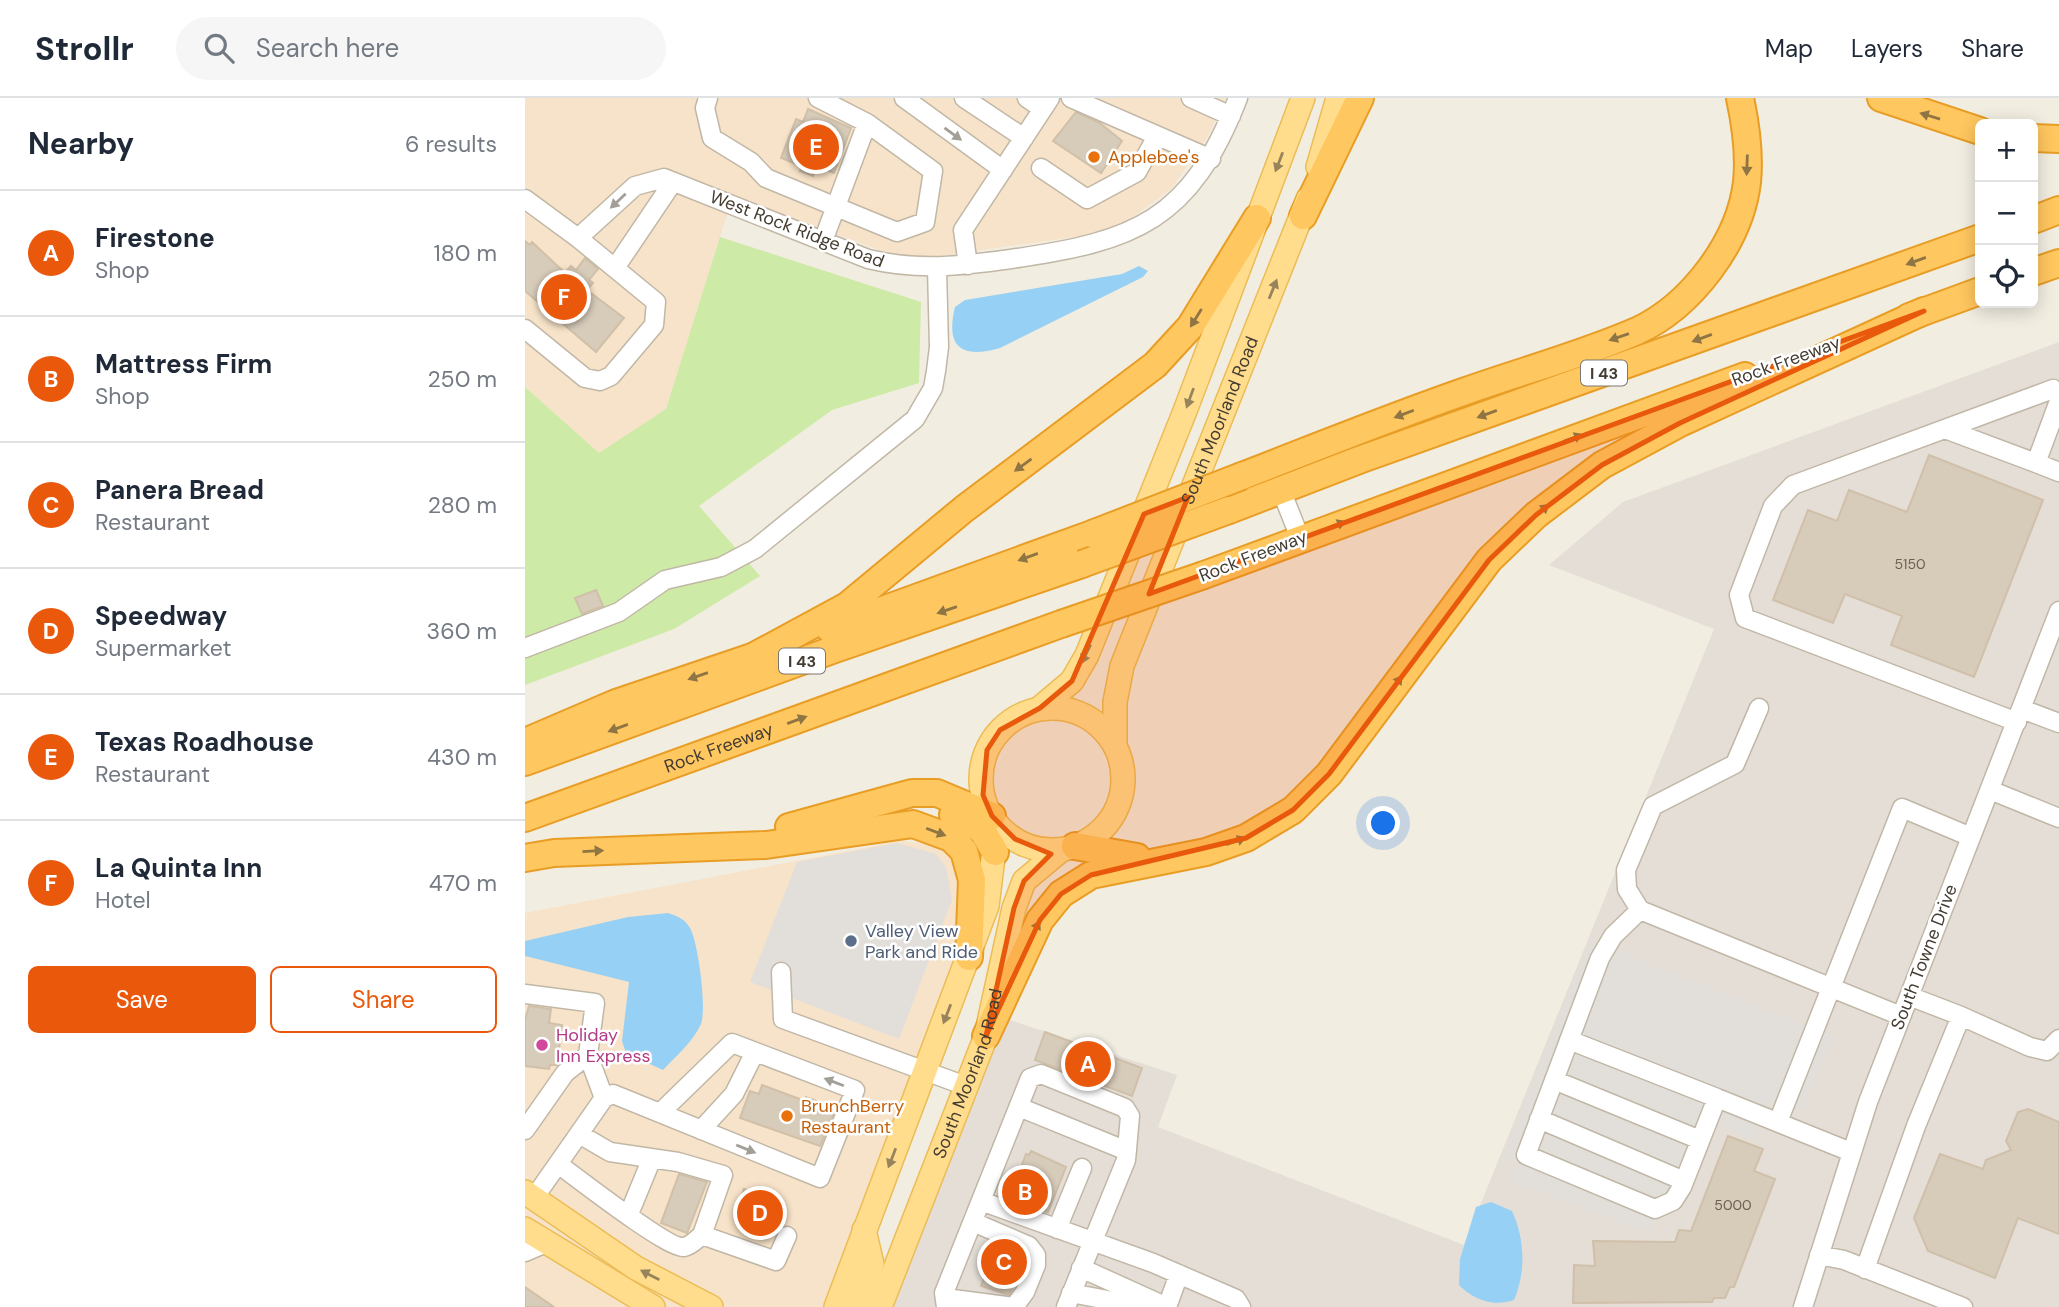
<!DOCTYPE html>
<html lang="en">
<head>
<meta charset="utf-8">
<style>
  :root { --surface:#fff; --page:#f6f6f7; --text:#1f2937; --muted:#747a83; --line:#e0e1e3; --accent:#ea580c }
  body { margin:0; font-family:"DM Sans",sans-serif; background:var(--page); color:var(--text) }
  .controls { position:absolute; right:21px; top:21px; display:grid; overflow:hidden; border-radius:10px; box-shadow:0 4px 18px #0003 }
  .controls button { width:63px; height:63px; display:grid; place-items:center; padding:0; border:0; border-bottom:2px solid var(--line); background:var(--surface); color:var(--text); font:35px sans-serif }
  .you { position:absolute; left:859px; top:726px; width:24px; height:24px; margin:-18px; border:5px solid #fff; border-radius:50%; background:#1a73e8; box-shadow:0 0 0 10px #1a73e833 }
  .badge { display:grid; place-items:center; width:46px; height:46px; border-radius:50%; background:var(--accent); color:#fff; font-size:23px; font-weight:700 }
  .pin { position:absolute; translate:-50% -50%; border:4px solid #fff; box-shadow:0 2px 7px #0006 }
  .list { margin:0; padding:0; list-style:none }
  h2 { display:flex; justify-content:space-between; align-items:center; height:91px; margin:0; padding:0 28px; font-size:30px }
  h2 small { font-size:23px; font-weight:400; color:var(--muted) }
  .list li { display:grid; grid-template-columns:46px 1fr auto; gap:21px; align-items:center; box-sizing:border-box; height:126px; padding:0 28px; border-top:2px solid var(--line) }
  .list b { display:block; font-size:26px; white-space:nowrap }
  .list p { margin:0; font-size:23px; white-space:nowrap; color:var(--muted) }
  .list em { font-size:23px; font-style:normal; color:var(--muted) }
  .actions { display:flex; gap:14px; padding:21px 28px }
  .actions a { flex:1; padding:16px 0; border:2px solid var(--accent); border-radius:10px; text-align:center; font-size:24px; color:var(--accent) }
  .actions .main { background:var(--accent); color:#fff }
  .icon { flex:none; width:38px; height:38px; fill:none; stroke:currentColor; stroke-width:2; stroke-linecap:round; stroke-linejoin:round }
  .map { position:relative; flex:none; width:1534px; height:1209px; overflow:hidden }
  header { display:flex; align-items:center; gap:42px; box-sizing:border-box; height:98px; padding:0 35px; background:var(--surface); border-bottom:2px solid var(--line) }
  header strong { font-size:33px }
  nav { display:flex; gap:38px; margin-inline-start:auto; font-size:24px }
  .search { width:490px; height:63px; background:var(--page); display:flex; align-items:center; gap:18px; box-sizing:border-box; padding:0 24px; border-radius:38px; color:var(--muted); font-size:26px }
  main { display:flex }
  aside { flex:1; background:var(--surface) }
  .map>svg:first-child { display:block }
</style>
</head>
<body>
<header>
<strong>Strollr</strong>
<div class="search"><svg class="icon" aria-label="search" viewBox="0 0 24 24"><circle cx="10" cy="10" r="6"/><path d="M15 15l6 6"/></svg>Search here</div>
<nav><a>Map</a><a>Layers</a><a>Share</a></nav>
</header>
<main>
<aside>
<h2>Nearby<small>6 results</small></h2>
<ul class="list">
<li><span class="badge">A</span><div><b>Firestone</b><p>Shop</p></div><em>180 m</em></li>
<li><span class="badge">B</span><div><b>Mattress Firm</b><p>Shop</p></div><em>250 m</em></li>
<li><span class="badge">C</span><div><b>Panera Bread</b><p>Restaurant</p></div><em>280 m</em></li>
<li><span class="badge">D</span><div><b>Speedway</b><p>Supermarket</p></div><em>360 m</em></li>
<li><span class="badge">E</span><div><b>Texas Roadhouse</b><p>Restaurant</p></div><em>430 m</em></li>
<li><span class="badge">F</span><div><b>La Quinta Inn</b><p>Hotel</p></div><em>470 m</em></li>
</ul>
<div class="actions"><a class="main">Save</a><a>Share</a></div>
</aside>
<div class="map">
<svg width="1534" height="1209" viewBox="0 0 1534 1209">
  <rect width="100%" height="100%" fill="#f2ede1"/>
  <!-- commercial -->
  <path fill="#f7e3c9" d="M0,0H700L682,40L646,91L601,124L557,138L393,161L373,159L208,98L141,311L74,356L0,289Z
    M415,735L439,753L444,859L311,1209H0V815L375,743L405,746Z"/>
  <!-- industrial -->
  <path fill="#e4ded7" d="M1534,244V1209H355L470,917L652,977L633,1029L939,1147L1189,531L1024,467L1098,404Z"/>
  <!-- green -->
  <path fill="#cdeaa6" d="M195,139L396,204L394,285L307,312L174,408L235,478L149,531L0,587V289L74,355L141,311Z"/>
  <!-- parking -->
  <path fill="#e2dfdb" d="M372,745L411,756L421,769L427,802L374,941L225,884L272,764Z
    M1066,843L1308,939L1278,1011L1246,1001L1228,1041L1194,1026L1154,1113L1129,1121L1125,1134L987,1083L993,1066L977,1060Z"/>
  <!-- water -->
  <path fill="#97d0f5" d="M614,168L623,173L618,179L475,250C437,261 420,250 430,209L440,202L597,176Z
    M143,815C152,818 160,821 165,830C173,844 182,910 176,926C168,944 151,958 138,972L101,955L97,943L104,884L0,858V843L103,819Z
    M966,1104L987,1113C1000,1141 1001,1174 989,1202C968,1209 949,1202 934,1187L935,1161L951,1109Z"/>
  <!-- building -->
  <path fill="#d7cbb9" stroke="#d0c0a9" stroke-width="2" d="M283,11L326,30L309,75L292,68L288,78L275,73L277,68L256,60L271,21L278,24Z
    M551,14L575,25L597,43L576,75L528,43Z
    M0,143L5,147L7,144L40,175L46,168L51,172L60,160L73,171L64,182L68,185L62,192L99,220L71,254L0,193Z
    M1404,357L1518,402L1449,579L1366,547L1377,518L1320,496L1308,525L1248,502L1283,412L1312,423L1324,392L1382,414Z
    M71,492L78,508L57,516L50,500Z
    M4,908L26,911L24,925L37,927L32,967H25L24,971L0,968V922Z
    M520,934L617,970L607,998L510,962Z
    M237,987L280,1003L281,999L292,1003L290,1008L309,1015L295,1048L215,1020L225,993L234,996Z
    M1503,1011L1534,1024V1136L1493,1120L1470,1180L1403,1153L1389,1120L1415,1056L1458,1071L1461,1062L1486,1052L1481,1043L1493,1014Z
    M1203,1038L1238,1051L1229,1073L1250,1081L1209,1189H1205L1200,1200H1189L1187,1204L1048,1205L1049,1167L1070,1168L1068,1143L1150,1144L1154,1132L1166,1133Z
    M506,1053L541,1069L523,1114L484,1101L501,1056L504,1057Z
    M154,1076L182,1084L162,1135L136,1125Z
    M219,1091L259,1107L249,1132L216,1120L212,1110Z
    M467,1144L500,1161L484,1197L456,1188L462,1174L456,1172Z
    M0,1189L29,1209H0Z"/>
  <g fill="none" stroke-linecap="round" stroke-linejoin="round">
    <!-- minor casing -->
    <g stroke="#c1b7a6" stroke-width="21">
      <path id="minor" d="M183,0L180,10L187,40L226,64L241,80L372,134L400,124L408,73L342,25L293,0
        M379,0L478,72
        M439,0L499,40
        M502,0L518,11
        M546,0L686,61
        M666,0L706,18
        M516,70L562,101L612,74L632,38
        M0,101L53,140L131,204L129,227L86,278L75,283L60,280L0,231
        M53,140L110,88L139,80L343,161C393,173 436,168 486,161C611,143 665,123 713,0
        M298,143L342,25
        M443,167L438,132L525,0
        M90,170L148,84
        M1420,331L1511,365L1534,303
        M1511,365L1534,374
        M756,392L775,440
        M0,550L94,514L140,482L196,469L230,451L390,321L408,290L411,273L414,249L412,170
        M1497,611L1534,625
        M1492,624L1220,520L1214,497L1248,408L1268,387L1528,291L1534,299
        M1465,692L1534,720
        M1115,812L1102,791L1101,772L1128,708L1210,666L1234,610
        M256,874L258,921L441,988
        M0,896L70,905L63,957L79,1000
        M1436,918L1505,949L1522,953L1534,941
        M1044,942L1192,1000
        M1029,982L1175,1042
        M494,1009L602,1053
        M1014,1021L1159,1083
        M1253,1024L1377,710L1446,739
        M0,1032L40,975L63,957
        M176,1032L209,996L230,954
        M54,1036L85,1054L153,1064L198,1077L177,1137
        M1326,1054L1192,1000L1157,1089L1148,1103L1130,1111L1001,1057L1075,860L1088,838L1115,812L1376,918
        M33,1066C51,1079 143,1151 159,1149C166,1148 172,1141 177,1137L251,1163L262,1138
        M9,1100L79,1000L88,996L295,1080L330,992L207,945L135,1015
        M456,1103L628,1165L711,1201L716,1209
        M104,1116L127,1060
        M448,1124L504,1148L511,1157V1167L500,1194L489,1209
        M532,1131L557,1070
        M0,1154L21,1145
        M1294,1157L1319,1162L1438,1209
        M556,1170L642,1209
        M1340,1171L1391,1028L1436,918L1384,898
        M546,1195L619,1209
        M420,1200L489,1209
        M421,1209L419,1195L505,980L516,976L600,1010L605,1018L601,1062L541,1209
        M642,1209L654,1176
        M1278,1209L1343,1004L1534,513"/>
    </g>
    <!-- major casing -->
    <g stroke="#ecbc56" stroke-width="26">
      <g id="major">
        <path d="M793,69L813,0"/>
        <path d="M515,610L547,583L562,557L660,313L778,0"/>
        <circle cx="527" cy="681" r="71"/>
        <path id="s1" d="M590,646V604L597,568L783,101"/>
        <path d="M0,1094L111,1170L186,1209"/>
        <path d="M0,1131L128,1209"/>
        <path d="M311,1209L462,808L471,736"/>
        <path d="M332,1209L347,1166L339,1132"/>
        <path id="s2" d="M355,1209L461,938L489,810L499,783L536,752"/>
      </g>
    </g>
    <!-- highway casing -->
    <g stroke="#e89d25" stroke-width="30">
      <g id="highway">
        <path d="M1356,0L1455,33"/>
        <path d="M1508,40L1534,41"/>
        <path d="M778,118L835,0"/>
        <path d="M1508,122L1534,112"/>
        <path d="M1508,174L1534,165"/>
        <path d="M1384,219L1455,193"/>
        <path d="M717,378C792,349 866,319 941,293C997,273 1057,257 1112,233C1166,208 1215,144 1222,84C1225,55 1221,28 1215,0"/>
        <path d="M704,412L834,362L1455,140"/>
        <path d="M679,477L1220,278"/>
        <path d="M305,531L567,436"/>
        <path d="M224,561L322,508L439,411L630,267L665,229L732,120"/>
        <path d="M0,644L91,605L239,555"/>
        <path d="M0,664L310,551L557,466"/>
        <path d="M428,717L457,732L470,754"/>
        <path id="s3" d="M0,720L536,526"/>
        <path d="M264,729L387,695H412L467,718"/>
        <path d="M550,748L612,759"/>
        <path d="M0,760L29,755L241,747L388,726L426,740L439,753L447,782L444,859"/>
        <path d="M461,938L515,822L536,796L566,777L681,754L721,740L768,712L804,676L964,462L1011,417L1077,367L1155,325L1399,213"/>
      </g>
    </g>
    <!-- minor -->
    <use href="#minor" stroke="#fff" stroke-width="18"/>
    <!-- major -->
    <use href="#major" stroke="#ffdd8d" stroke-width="23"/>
    <!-- highway -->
    <use href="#highway" stroke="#ffc75f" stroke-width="26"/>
    <!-- highway-bridge casing -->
    <g stroke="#e89d25" stroke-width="30" stroke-linecap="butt">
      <path id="highway-bridge" d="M567,436L717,378
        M557,466L704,412
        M536,526L679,477"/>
    </g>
    <!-- highway-bridge -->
    <use href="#highway-bridge" stroke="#ffc75f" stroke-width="26"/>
  </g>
  <!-- one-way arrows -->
  <defs><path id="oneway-solid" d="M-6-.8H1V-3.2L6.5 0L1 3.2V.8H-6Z" transform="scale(1.75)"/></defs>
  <g fill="#8f7444">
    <use href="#oneway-solid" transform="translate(1405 18) rotate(-163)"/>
    <use href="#oneway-solid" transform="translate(1222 67) rotate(92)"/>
    <use href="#oneway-solid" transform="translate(1391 163) rotate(160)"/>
    <use href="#oneway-solid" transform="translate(671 220) rotate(122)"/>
    <use href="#oneway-solid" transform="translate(1094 239) rotate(161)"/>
    <use href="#oneway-solid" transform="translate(1177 240) rotate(160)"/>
    <use href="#oneway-solid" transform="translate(879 316) rotate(159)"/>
    <use href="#oneway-solid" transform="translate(962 316) rotate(160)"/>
    <use href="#oneway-solid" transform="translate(1048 340) rotate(-20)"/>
    <use href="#oneway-solid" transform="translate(498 367) rotate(144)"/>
    <use href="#oneway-solid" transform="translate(1016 413) rotate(-39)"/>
    <use href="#oneway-solid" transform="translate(811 427) rotate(-21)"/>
    <use href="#oneway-solid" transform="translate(503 459) rotate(160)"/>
    <use href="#oneway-solid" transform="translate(422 512) rotate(161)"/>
    <use href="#oneway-solid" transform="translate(173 578) rotate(161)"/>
    <use href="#oneway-solid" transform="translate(871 586) rotate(-53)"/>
    <use href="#oneway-solid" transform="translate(272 622) rotate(-20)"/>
    <use href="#oneway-solid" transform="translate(93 630) rotate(160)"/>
    <use href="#oneway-solid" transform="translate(411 734) rotate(21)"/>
    <use href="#oneway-solid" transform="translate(711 743) rotate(-20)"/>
    <use href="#oneway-solid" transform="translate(68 753) rotate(-3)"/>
    <use href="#oneway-solid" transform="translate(510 832) rotate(-63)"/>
  </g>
  <g fill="#a29e98">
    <use href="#oneway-solid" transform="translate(428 36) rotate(36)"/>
    <use href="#oneway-solid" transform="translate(93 103) rotate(137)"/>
    <use href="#oneway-solid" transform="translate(309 984) rotate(-159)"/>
    <use href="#oneway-solid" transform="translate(221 1051) rotate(22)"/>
  </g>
  <g fill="#98845b">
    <use href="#oneway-solid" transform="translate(754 64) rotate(111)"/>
    <use href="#oneway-solid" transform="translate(748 191) rotate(-68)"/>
    <use href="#oneway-solid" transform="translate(665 300) rotate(110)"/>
    <use href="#oneway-solid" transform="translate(561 556) rotate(116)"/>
    <use href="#oneway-solid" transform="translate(422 916) rotate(111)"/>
    <use href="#oneway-solid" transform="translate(367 1060) rotate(111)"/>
    <use href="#oneway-solid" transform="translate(125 1177) rotate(-153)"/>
  </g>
  <!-- marked area -->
  <path fill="#e8590c" fill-opacity="0.2" stroke="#e8590c" stroke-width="5" stroke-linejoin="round" d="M1399,213L1155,325L1077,367L1011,417L964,462L804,676L768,712L721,740L566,777L536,796L515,822L461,938L489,810L499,783L526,756L490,741L467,718L458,697L462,652L475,632L515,610L547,583L619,416L663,399L624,496Z"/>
  <!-- markers -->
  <g fill="#e8710a" stroke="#fff" stroke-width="2.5">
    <circle cx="569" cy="59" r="7"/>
    <circle cx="262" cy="1018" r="7"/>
  </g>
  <circle fill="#5c6f8a" stroke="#fff" stroke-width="2.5" cx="326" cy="843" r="7"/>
  <circle fill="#d1479c" stroke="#fff" stroke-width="2.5" cx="17" cy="947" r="7"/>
  <g text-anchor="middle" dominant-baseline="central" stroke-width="5" stroke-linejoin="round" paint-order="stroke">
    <!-- number labels -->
    <g font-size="14" fill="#696054">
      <text x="1385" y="466">5150</text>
      <text x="1208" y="1107">5000</text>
    </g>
    <!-- shield labels -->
    <g fill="#fff" stroke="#7c7670" stroke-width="2">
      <rect x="1056" y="262.5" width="46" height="25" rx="5"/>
      <rect x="254" y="550.5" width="46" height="25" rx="5"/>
    </g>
    <g font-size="16" font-weight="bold" fill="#443c32">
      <text x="1079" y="275">I 43</text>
      <text x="277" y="563">I 43</text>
    </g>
    <!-- food labels -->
    <g font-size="18" fill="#c56008" stroke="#fff" text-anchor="start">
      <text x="583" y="59">Applebee's</text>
      <text x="276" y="1008">BrunchBerry<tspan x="276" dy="21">Restaurant</tspan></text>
    </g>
    <!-- street labels -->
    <g font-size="18" fill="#443c32" stroke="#fff">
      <text transform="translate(272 131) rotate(21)">West Rock Ridge Road</text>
      <text transform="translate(1261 263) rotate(-20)">Rock Freeway</text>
      <text stroke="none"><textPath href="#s1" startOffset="343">South Moorland Road</textPath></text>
      <text transform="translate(728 458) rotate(-21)">Rock Freeway</text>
      <text stroke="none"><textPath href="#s3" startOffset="206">Rock Freeway</textPath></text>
      <text transform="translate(1399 859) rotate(-69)">South Towne Drive</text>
      <text stroke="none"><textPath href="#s2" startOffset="250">South Moorland Road</textPath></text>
    </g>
    <!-- service labels -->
    <g font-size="18" fill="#4e5e75" stroke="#fff" text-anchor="start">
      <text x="340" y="833">Valley View<tspan x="340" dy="21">Park and Ride</tspan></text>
    </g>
    <!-- hotel labels -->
    <g font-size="18" fill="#b23c85" stroke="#fff" text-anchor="start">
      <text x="31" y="937">Holiday<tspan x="31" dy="21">Inn Express</tspan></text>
    </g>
  </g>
</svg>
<div class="controls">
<button>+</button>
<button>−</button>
<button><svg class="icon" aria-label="locate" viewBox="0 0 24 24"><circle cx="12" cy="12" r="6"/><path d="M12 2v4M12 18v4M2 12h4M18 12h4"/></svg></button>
</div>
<div class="you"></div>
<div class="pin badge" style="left:563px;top:966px">A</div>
<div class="pin badge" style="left:500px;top:1094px">B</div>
<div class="pin badge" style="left:479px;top:1164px">C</div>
<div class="pin badge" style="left:235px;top:1115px">D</div>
<div class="pin badge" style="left:291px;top:49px">E</div>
<div class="pin badge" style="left:39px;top:199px">F</div>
</div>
</main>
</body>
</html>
